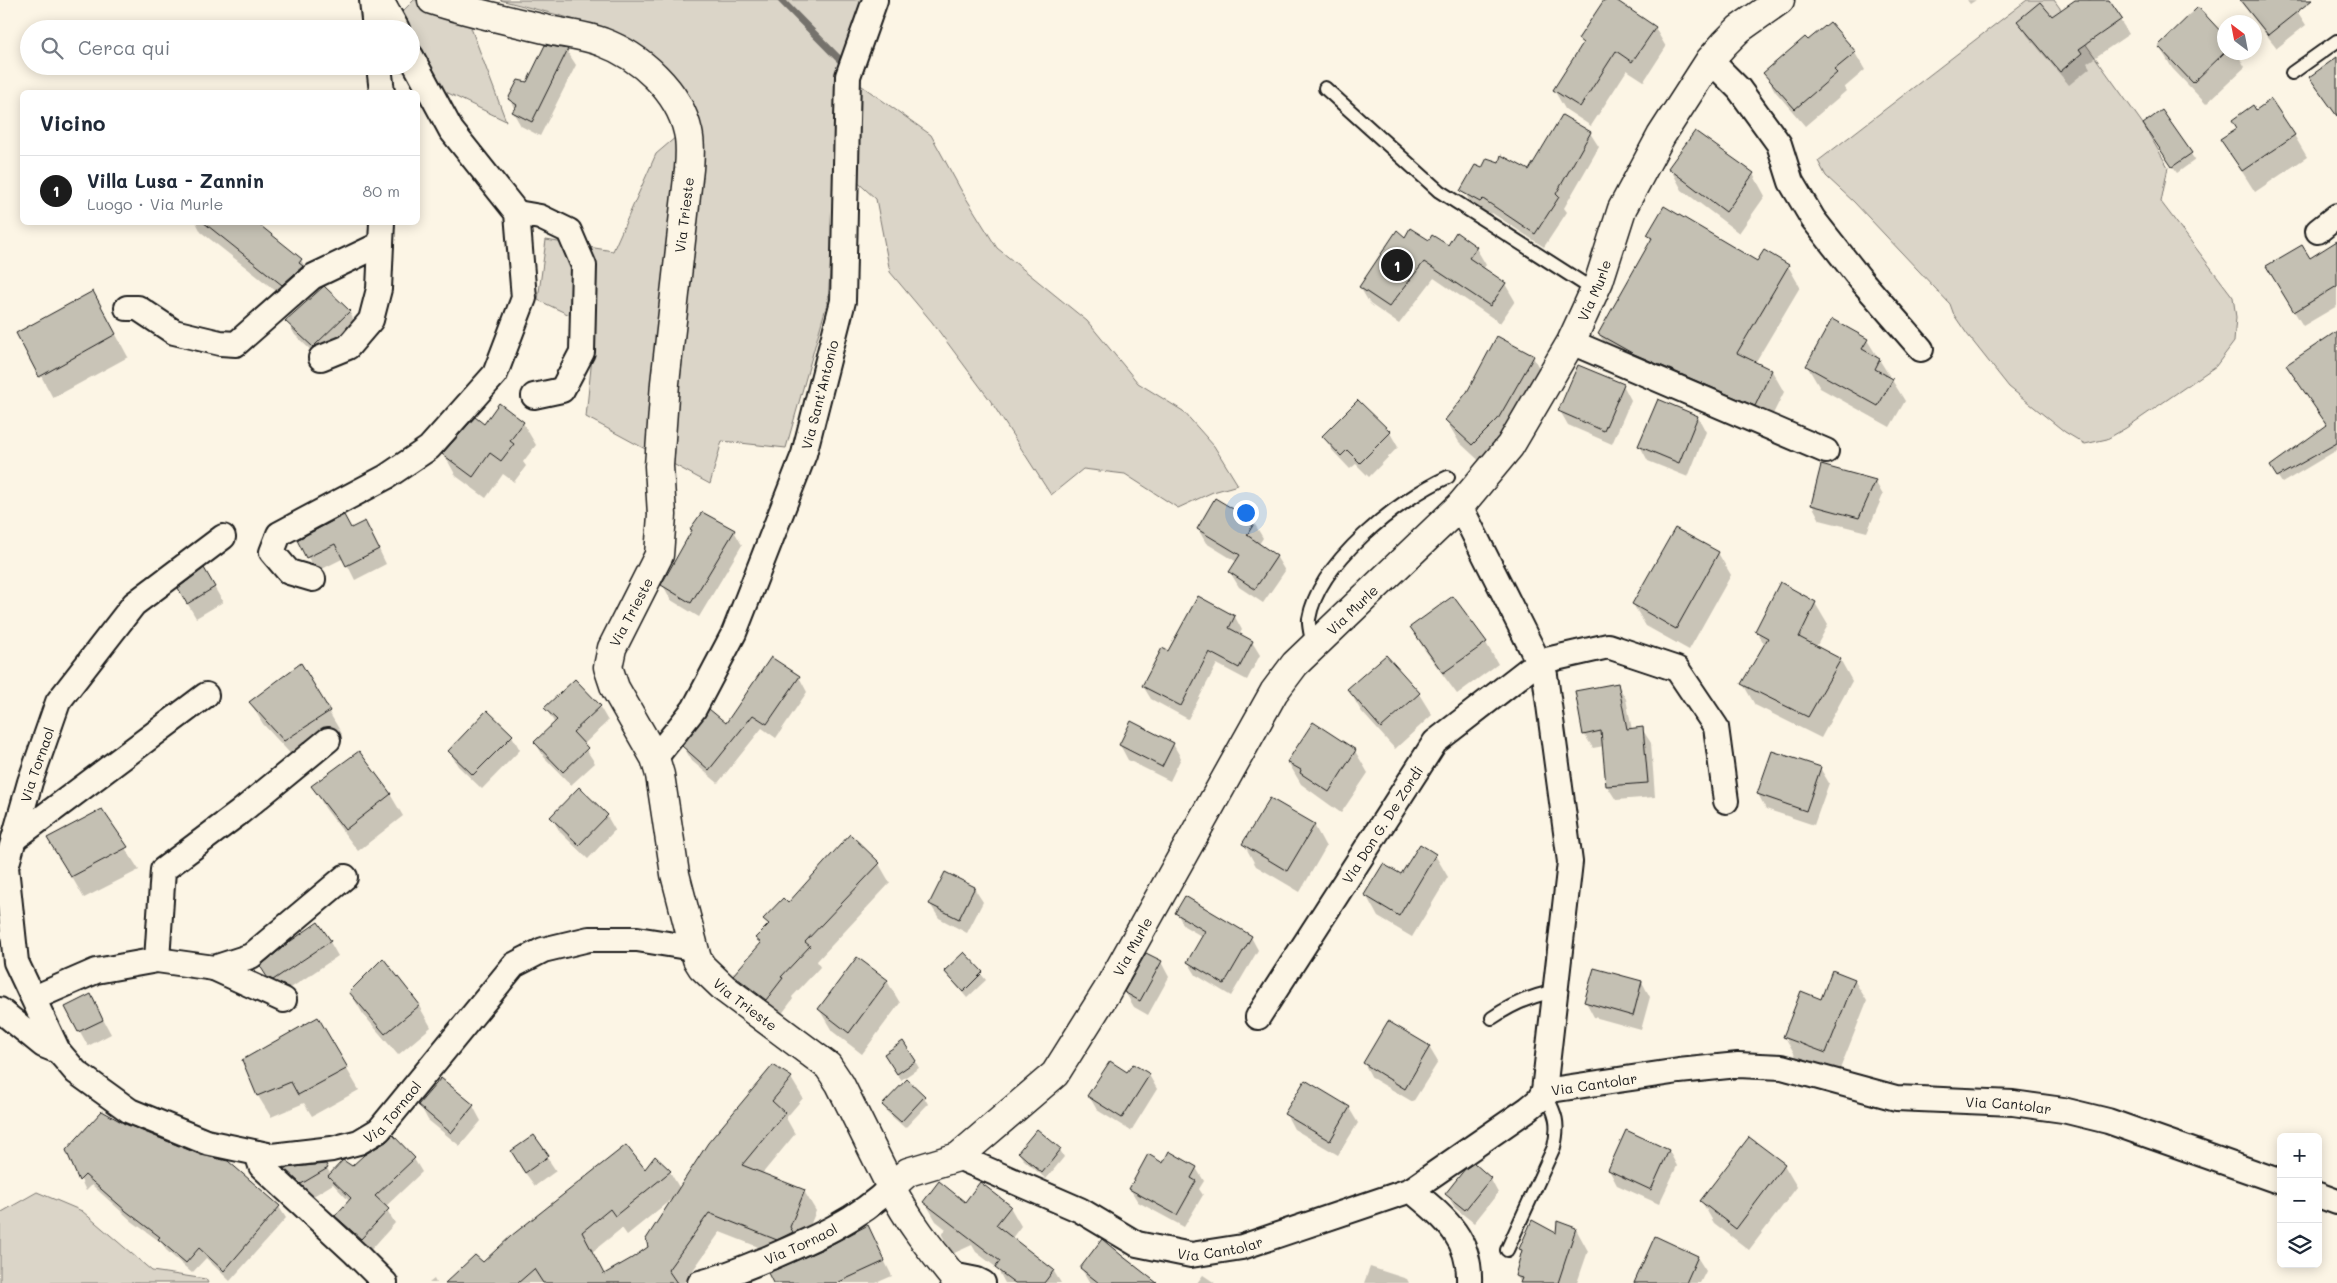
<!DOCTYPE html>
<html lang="it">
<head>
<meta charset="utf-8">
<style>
  :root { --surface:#fff; --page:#f2f2f3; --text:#1f2937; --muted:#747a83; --line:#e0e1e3; --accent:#1c1c1c }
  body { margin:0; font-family:Mali,sans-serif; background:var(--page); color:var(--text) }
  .controls { position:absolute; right:15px; bottom:15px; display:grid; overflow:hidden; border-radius:8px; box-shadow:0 2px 12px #0003 }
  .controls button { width:45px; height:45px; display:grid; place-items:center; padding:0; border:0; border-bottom:1px solid var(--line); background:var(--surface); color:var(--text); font:25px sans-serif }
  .compass { position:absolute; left:2217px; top:15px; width:45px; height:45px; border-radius:50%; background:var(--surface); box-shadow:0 2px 12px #0003; rotate:328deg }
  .you { position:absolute; left:1245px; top:512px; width:18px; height:18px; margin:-12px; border:4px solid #fff; border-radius:50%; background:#1a73e8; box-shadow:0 0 0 8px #1a73e833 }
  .badge { display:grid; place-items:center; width:32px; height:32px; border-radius:50%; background:var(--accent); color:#fff; font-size:16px; font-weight:700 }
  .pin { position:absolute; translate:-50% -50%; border:2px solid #fff; box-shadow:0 1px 5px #0006 }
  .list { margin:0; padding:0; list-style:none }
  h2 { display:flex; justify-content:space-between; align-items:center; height:65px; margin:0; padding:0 20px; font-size:21px }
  h2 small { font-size:16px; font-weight:400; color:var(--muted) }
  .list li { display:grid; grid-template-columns:32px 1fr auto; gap:15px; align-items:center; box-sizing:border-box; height:70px; padding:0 20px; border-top:1px solid var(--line) }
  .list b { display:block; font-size:19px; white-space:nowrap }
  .list p { margin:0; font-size:16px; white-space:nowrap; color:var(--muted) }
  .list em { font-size:16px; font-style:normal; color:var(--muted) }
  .icon { flex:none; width:28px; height:28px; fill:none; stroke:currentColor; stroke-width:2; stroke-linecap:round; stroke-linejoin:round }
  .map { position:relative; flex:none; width:2337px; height:1283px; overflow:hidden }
  .search { position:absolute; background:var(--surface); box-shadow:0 2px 12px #0003; left:20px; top:20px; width:400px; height:55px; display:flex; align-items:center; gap:12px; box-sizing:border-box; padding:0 18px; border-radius:28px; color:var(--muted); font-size:19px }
  .panel { position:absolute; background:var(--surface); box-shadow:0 2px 12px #0003; left:20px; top:90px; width:400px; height:135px; border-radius:8px }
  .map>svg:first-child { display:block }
</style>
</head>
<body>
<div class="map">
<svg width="2337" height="1283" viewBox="0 0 2337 1283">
  <rect width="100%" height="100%" fill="#fcf5e5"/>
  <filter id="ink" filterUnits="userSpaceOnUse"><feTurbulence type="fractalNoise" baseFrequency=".02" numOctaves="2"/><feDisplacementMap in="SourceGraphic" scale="10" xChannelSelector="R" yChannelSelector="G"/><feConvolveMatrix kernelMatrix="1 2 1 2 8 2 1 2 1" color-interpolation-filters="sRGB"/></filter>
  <g filter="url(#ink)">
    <!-- green -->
    <path fill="#dbd5c8" stroke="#7c7872" d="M414,0H491L471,28L506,121L392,66H411V29H385Z
      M500,0H866L837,177L828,300L786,448L722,441L710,484L586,417L595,327L538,300L546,240L613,251L656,154L690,125L657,60L620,34L562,16Z
      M2027,0H2054L2143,124L2168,167L2161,202L2233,297L2236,317L2234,342L2216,366L2126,428L2107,439L2085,444L2065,432L2009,387L1967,334L1954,315L1950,304L1854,202L1826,176L1818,161Z
      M855,81L931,135L961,190L997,248L1087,321L1138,383L1183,411L1214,446L1238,485L1213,492L1178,508L1125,474L1083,469L1051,495L990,400L932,322L890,272L876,199L853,178Z
      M37,1192L82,1211L152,1271L206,1279L208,1283H0V1213Z"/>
    <!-- shadow -->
    <path fill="#0003" fill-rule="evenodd" d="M1606,0H1613L1655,28L1666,47L1644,81L1627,70L1591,126L1565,109L1554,90L1583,45L1580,39Z
      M1967,0H1976L1970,4Z
      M2078,0H2107L2129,34L2087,63L2090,68L2069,85L2027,35L2019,21L2052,18Z
      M2239,0H2290L2306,25L2277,48Z
      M2198,9L2224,37V52H2236L2245,67L2206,104L2172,68L2159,46Z
      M1808,42L1855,53L1865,70L1844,88L1846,91L1805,126L1775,91L1765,73Z
      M545,46L567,51L576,65L540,136L521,126L513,112L515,109L509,99L528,83Z
      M2337,62V117L2311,77Z
      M2162,112L2195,160L2177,173L2148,131Z
      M1562,117L1590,133L1599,147L1564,208L1567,212L1544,247L1492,213L1489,215L1473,207L1465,193L1482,170L1530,172Z
      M2238,129L2294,135L2307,157L2255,192L2222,140Z
      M1670,168L1753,174L1765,196L1739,233L1682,190Z
      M196,222H254L301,260L314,282L295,306L201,232Z
      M1648,235L1757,262L1764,252L1788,266L1800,287L1755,363L1772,371L1784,392L1767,426L1611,354L1599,334L1652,241Z
      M1405,239L1430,241L1448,247L1476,248L1486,265L1483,269L1505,284L1515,301L1500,323L1434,278L1399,324L1370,304L1360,287Z
      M2337,244V306L2303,326L2276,281Z
      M349,311L357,326L322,361L295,335L287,321Z
      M105,314L128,357L53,398L41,376Z
      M2337,333V450L2282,483L2271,466L2328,426L2288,366Z
      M1867,340L1905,401L1890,427L1820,388L1807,366Z
      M1533,357L1545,379L1485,466L1459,442L1446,420Z
      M1623,385L1631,400L1612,444L1568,425L1560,411Z
      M1659,401L1698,417L1706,432L1688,477L1648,461L1640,446Z
      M499,405L523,423L536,445L523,462L526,466L514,482L503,474L486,498L456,476L444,454L484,426Z
      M1390,433L1398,447L1369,477L1356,464L1350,469L1332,450L1324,436Z
      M1875,481L1883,495L1867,532L1820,520L1812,505Z
      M1216,500L1254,523L1263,538L1259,544L1276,556L1285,571L1263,603L1239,587L1230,572L1237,562L1206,543L1198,529Z
      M351,529L373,537L386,564L355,580L344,558L316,572L299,541Z
      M734,531L742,545L699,617L671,600L663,585Z
      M1718,553L1731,575L1689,650L1646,626L1633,604Z
      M204,570L223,602L196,618L179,589Z
      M1198,598L1235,617L1242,630L1239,635L1252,642L1260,655L1247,680L1217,664L1188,719L1151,699L1143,686L1169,653Z
      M1815,603L1828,625L1816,647L1840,659L1852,681L1821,738L1755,705L1743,684L1765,646L1757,631Z
      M1411,628L1486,643L1498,664L1457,694L1424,649Z
      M1386,657L1419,694L1432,715L1395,749L1361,711L1349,690Z
      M301,665L342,734L298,762L263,724L250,702Z
      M799,677L807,692L776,738L762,728L718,783L692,761L683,746L726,724Z
      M1618,685L1626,699L1632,730L1642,729L1651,743L1655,797L1616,800L1607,786L1604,746L1593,748L1584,734Z
      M600,707L608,721L583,745L595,763L571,785L544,757L536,743L555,724L546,708Z
      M512,736L520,750L482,789L458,766L450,752Z
      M1173,744L1181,758L1170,781L1128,760L1120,745Z
      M1355,751L1368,773L1341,813L1301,784L1288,762Z
      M1773,752L1820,768L1829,783L1814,825L1766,809L1758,794Z
      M313,786L390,794L403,816L358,851L325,808Z
      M101,810L139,870L84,898L62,860Z
      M607,816L615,830L588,859L560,832L552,818Z
      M1314,825L1326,847L1300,892L1256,866L1244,844Z
      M1420,846L1435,855L1448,877L1412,937L1378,917L1366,895L1402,876Z
      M879,864L890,883L817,961L820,967L792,997L793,999L778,1019L746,995L735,976L761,945L757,938L769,925L765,919L788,905Z
      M974,888L983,902L967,933L939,918L930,904Z
      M1177,913L1251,937L1258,950L1231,996L1196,975L1188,962L1203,937L1184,926Z
      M330,942L338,956L282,994L270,981L262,967Z
      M964,954L986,980L967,998L945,972Z
      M857,959L887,981L900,1003L862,1054L832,1031L819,1009Z
      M1161,962L1169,977L1148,1015L1134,1007L1125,992Z
      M1595,970L1642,982L1650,997L1641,1030L1594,1017L1586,1002Z
      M1854,980L1867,1001L1838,1074L1797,1058L1785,1037L1822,1000Z
      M350,992L419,1006L431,1027L398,1055L363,1014Z
      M67,1008L98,1010L111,1034L88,1046Z
      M317,1018L359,1090L312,1116L304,1103L271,1117L258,1096Z
      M1429,1047L1438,1062L1413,1102L1372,1078L1364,1063Z
      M889,1061H915L919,1068L901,1080Z
      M1128,1074L1149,1075L1157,1089L1131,1131L1097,1110L1089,1096Z
      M791,1078L803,1098L786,1118L795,1134L762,1174L804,1191L816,1211L801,1248L789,1259L720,1232L684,1283H447L645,1171L670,1172L680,1189ZM674,1197L649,1247L633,1259L604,1275L592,1252L622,1228L627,1235Z
      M907,1081L924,1097L928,1104L905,1128L887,1112L884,1105Z
      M1305,1082L1349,1108L1358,1123L1338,1155L1294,1129L1286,1114Z
      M420,1105L473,1106L481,1121L460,1146L428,1120Z
      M124,1125L200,1156L228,1162L279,1207L286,1218L230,1281L206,1258L192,1273L166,1250L162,1243L133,1222L92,1185L86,1191L68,1151Z
      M1038,1131L1060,1150L1064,1157L1046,1179L1023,1159L1019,1153Z
      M1627,1132L1669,1151L1677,1166L1659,1204L1617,1185L1609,1170Z
      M533,1136L556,1171L535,1186L520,1166Z
      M393,1137L414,1159L422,1172L385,1207L395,1223L369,1252L344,1229L336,1216L350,1202L333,1184L310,1198L294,1183L286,1169L325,1165L331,1175L352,1168Z
      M1164,1164L1196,1168L1204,1181L1199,1189L1203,1195L1184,1227L1138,1202L1130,1189Z
      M1784,1165L1797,1187L1749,1250L1714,1223L1702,1202Z
      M1490,1178L1498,1193L1474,1223L1455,1208L1447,1194Z
      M925,1202L1010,1207L1021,1226L1012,1238L1053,1270L1061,1283H1005L997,1268L976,1252L972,1245L952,1254L942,1235L946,1229L936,1221Z
      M867,1226L892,1276L876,1283H774L824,1250Z
      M1576,1229L1588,1251L1577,1283H1521L1517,1276L1523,1252L1521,1249Z
      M1697,1257L1706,1271L1700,1283H1635Z
      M1370,1267L1407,1279L1409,1283H1364Z
      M1081,1268L1150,1283H1090Z
      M1203,1275L1215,1283H1197Z
      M434,1279L436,1283H429Z"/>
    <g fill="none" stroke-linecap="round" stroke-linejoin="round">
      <!-- stream -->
      <path stroke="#75726c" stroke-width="7" d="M781,0L841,61"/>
    </g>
    <!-- building -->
    <path fill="#c4c0b3" stroke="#1c1c1c" d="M1604,0H1616L1656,27L1632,62L1616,51L1580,107L1553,90L1583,43L1578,39Z
      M2075,0H2109L2122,19L2079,49L2082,53L2060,72L2017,21L2040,2L2052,16Z
      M2240,0H2312L2268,35Z
      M2198,7L2224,35V53L2193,83L2158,46Z
      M1830,22L1856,52L1834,70L1837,73L1795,109L1763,73L1805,37L1808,40Z
      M545,45L568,49L532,122L512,112L517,105L508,99L518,80L527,82Z
      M2337,57V116L2309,77Z
      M2271,99L2295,135L2242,171L2220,139L2237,128L2232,120L2253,105L2256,110Z
      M2162,110L2192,153L2172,167L2143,124Z
      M1562,115L1591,132L1556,194L1559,197L1535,234L1483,199L1480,202L1460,191L1475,165L1482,168L1487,158L1499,162L1501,155L1529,170Z
      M1695,131L1754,173L1726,212L1668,168Z
      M1664,206L1757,261L1764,250L1789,265L1737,353L1772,370L1755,406L1632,353L1598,334L1652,238L1647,235Z
      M203,222H256L302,259L299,263L303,266L282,285Z
      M1410,228L1429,240L1432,235L1448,245L1456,232L1477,247L1469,258L1506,283L1490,306L1424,262L1389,307L1359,287L1397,230L1405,237Z
      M2337,241V286L2294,312L2266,266L2302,245L2310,258Z
      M324,286L350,311L313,347L285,321Z
      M93,291L116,334L39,377L16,333Z
      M1832,319L1868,339L1862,349L1880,359L1875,369L1893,379L1878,406L1806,366Z
      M2337,331V443L2277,477L2270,466L2327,425L2286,365Z
      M1497,336L1534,356L1498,419L1472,445L1445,420L1467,392Z
      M1578,365L1624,384L1604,431L1558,411Z
      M1658,399L1698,416L1679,463L1638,446Z
      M1358,400L1391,432L1360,463L1347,450L1341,456L1322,436Z
      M499,403L524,422L510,441L514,444L501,461L490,453L473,477L442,454L475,417L484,424Z
      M1821,465L1876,480L1859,518L1811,505Z
      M1215,498L1255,522L1247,535L1277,556L1255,589L1229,572L1240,555L1197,529Z
      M702,512L735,530L691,603L661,585L692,530L690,529Z
      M344,515L351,528L365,521L379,549L346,566L335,544L306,558L297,540Z
      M1675,528L1719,552L1676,629L1632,604Z
      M204,568L215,587L187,604L178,588Z
      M1780,582L1816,602L1799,637L1841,659L1808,717L1741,684L1768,638L1755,631Z
      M1198,596L1235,616L1229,628L1253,641L1239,668L1209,652L1181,706L1142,686L1162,648L1168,651Z
      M1453,596L1487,642L1443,673L1410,627Z
      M1386,655L1420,693L1381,728L1347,689Z
      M771,657L800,676L767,724L753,715L709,770L682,746L709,709L726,723Z
      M301,663L330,711L284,741L249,702Z
      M575,679L601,706L573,732L588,748L563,772L534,742L557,720L544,708Z
      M1618,683L1627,729L1643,727L1648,783L1606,786L1601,731L1583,735L1575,691Z
      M487,710L513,735L473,775L448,751Z
      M1131,721L1174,743L1162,767L1119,745Z
      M1313,722L1356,750L1329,792L1300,773L1301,770L1287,762Z
      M359,751L391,794L345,830L311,786Z
      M1772,751L1821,767L1806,811L1757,794Z
      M579,787L608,815L579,845L550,817Z
      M1270,798L1315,824L1287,871L1242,844Z
      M102,809L128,847L71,877L47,838Z
      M850,834L880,863L805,942L810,946L781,977L783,978L766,1000L733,975L761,943L755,938L769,924L763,919L783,898L788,903Z
      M1420,844L1436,854L1399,916L1364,895L1383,864L1401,874Z
      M945,872L975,887L959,919L929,904Z
      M1185,896L1252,936L1224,984L1187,962L1205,931L1175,913Z
      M318,922L331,941L273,980L267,977L260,966L288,943Z
      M964,952L983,972L963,992L944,971Z
      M1146,953L1162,961L1140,1001L1124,992Z
      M857,957L888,980L849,1033L818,1009Z
      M383,958L420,1005L385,1034L349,992Z
      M1594,968L1642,981L1633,1016L1584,1002Z
      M1832,970L1855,979L1826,1053L1783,1037L1801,991L1821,999Z
      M91,994L103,1020L78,1032L65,1007Z
      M318,1017L348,1068L298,1095L291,1082L257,1096L242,1060Z
      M1388,1021L1430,1046L1405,1089L1363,1063Z
      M903,1041L916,1061L897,1074L884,1054Z
      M1110,1061L1127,1072L1133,1064L1150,1074L1122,1118L1087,1096Z
      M773,1065L792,1077L772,1101L785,1113L742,1165L805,1190L790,1227L793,1232L777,1240L709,1213L668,1270L677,1283H543L534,1269L518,1283H445L475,1255L483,1262L511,1236L626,1145L645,1169L655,1156L671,1171L615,1216L610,1209L582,1232L604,1274L632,1258L648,1247L646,1239L708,1143Z
      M441,1078L474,1105L451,1133L418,1105Z
      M907,1079L925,1096L901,1122L882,1105Z
      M1305,1080L1350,1107L1330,1141L1284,1114Z
      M102,1111L125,1124L201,1155L228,1161L280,1206L224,1271L199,1248L186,1263L158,1239L160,1237L126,1211L85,1175L79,1181L66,1150Z
      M1037,1129L1061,1149L1042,1173L1018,1152Z
      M1626,1130L1669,1150L1651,1190L1608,1170Z
      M393,1135L415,1158L375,1196L389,1209L361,1239L335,1216L351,1198L328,1176L343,1160L352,1166L364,1155L386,1142Z
      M534,1135L549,1156L525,1173L511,1151Z
      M1749,1137L1785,1164L1736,1229L1700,1201Z
      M1169,1151L1197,1167L1191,1178L1196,1181L1177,1215L1129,1189L1148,1154L1163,1163Z
      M1474,1163L1491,1178L1465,1210L1445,1194L1465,1169Z
      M326,1164L328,1168L301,1184L284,1168Z
      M939,1181L965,1202L980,1182L1011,1206L996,1225L1054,1270L1044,1283H1015L995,1268L1000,1261L923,1202Z
      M1532,1220L1556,1233L1557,1221L1576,1228L1558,1283H1520L1522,1278L1515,1276L1522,1250L1519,1249Z
      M868,1225L885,1261L837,1283H773L768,1273L823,1249Z
      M1655,1236L1698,1256L1686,1283H1634Z
      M1102,1239L1121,1255L1157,1283H1099L1080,1268Z"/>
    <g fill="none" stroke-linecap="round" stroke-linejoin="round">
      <!-- service casing -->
      <g stroke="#1c1c1c" stroke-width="16">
        <path id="service" d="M2292,73L2337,41
          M1325,88L1439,191L1595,291
          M1313,646C1312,638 1308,627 1309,619C1318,563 1399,499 1448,477
          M1492,1018C1512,1004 1531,996 1555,991
          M1507,1250L1554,1147C1560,1121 1555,1113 1544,1091"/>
      </g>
      <!-- minor casing -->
      <g stroke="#1c1c1c" stroke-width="28">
        <g id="minor">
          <path d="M372,0L375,29"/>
          <path d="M381,0L397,29"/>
          <path d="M1710,60L1739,89L1779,144L1791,182L1813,219L1861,280L1921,349"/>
          <path d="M379,66L382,92"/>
          <path d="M517,213L540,217L569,231L584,266L582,352L562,390L534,396"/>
          <path d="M2318,231L2337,216"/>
          <path d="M127,308H138L174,332L220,343L236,344L312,277L381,244"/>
          <path d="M1571,342L1826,451"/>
          <path d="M321,358L348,347L371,320L379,289L382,222"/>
          <path d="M1460,506L1545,675L1570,862L1544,1091"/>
          <path d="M313,579L289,572L272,552L279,534L386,477L429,448L495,374L524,298L517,213L451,130L411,56"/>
          <path id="s1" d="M655,758L694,709L734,633L804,454L843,301L848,76L875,0"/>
          <path d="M14,839L206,695"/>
          <path d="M157,960L163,870L239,813L328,740"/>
          <path d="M214,968L284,1000"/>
          <path d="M34,998L96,971L157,960L214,968L251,956L345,877"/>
          <path id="s2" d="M0,1010L43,1045L58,1051L76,1072L130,1111L206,1142L272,1156L332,1149L359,1142L379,1130L514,965L543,950L589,939H637L693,948"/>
          <path id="s3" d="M1258,1017L1435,742L1538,662L1608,646L1677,669L1716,727L1726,801"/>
          <path id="s4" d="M58,1051L16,962L6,867L30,782L58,702L134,604L223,537"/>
          <path d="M257,1153L261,1166L355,1253L385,1283"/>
          <path id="s5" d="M958,1157L1080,1210L1137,1244L1191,1255L1242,1247L1411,1190L1528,1109L1539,1100L1544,1091L1679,1071L1738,1065L1782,1067L1896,1098L2013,1103L2063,1110L2108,1121L2281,1182"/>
          <path d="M1411,1190C1443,1217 1471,1237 1469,1283"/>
          <path d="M2318,1195L2337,1202"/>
          <path d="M952,1275L977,1280L983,1283"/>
          <path id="s6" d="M700,1283C724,1277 746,1267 769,1258C811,1240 858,1220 891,1187"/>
        </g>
      </g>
      <!-- tertiary casing -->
      <g stroke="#1c1c1c" stroke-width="31">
        <g id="tertiary">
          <path id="s7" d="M432,0C471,13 513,21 553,31C569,34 587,36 602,42C640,56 679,91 688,132C691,144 690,157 689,169L665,383L659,466L662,515L659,555L612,648L608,667L615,688L655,758L660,775L675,874L697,959L702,967L725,989L828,1066L840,1084L891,1187"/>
        </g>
      </g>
      <!-- secondary casing -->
      <g stroke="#1c1c1c" stroke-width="31">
        <g id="secondary">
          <path id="s8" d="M958,1283C933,1252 909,1223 891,1187L908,1172L958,1157L1055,1074L1107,991L1274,692L1295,664L1460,506L1510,446L1571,342L1599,281L1622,209L1661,136L1710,60L1725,43L1739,29L1780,0"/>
        </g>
      </g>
      <!-- service -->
      <use href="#service" stroke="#fcf5e5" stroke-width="12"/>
      <!-- minor -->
      <use href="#minor" stroke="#fcf5e5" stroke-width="24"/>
      <!-- tertiary -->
      <use href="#tertiary" stroke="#fcf5e5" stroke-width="28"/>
      <!-- secondary -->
      <use href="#secondary" stroke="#fcf5e5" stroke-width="28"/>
    </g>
  </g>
  <g text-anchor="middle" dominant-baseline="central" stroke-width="5" stroke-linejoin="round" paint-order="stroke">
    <!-- street labels -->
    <g font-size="14" fill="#1c1c1c" stroke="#fcf5e5">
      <text transform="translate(684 215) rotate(-83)">Via Trieste</text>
      <text stroke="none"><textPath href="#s8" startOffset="1279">Via Murle</textPath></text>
      <text stroke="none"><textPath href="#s1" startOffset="402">Via Sant'Antonio</textPath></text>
      <text stroke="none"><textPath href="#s8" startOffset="874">Via Murle</textPath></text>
      <text transform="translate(631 612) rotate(-62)">Via Trieste</text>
      <text stroke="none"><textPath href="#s4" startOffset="301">Via Tornaol</textPath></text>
      <text stroke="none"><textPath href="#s3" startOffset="229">Via Don G. De Zordi</textPath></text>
      <text stroke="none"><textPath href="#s8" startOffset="469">Via Murle</textPath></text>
      <text stroke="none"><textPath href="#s7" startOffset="1228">Via Trieste</textPath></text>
      <text stroke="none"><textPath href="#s5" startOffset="702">Via Cantolar</textPath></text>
      <text stroke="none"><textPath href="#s5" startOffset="1122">Via Cantolar</textPath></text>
      <text stroke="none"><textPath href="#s2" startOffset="449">Via Tornaol</textPath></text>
      <text stroke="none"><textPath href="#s6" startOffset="108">Via Tornaol</textPath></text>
      <text stroke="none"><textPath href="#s5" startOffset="284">Via Cantolar</textPath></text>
    </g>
  </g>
</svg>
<div class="controls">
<button>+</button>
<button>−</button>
<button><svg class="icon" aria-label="layers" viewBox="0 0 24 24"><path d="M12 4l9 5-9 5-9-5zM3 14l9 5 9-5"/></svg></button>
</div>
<svg class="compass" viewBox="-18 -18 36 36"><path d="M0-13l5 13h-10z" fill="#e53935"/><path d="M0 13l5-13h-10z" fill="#747a83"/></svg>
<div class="you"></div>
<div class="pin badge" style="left:1397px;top:265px">1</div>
<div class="search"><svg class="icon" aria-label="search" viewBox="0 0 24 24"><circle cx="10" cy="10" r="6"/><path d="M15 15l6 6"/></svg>Cerca qui</div>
<section class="panel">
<h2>Vicino<small></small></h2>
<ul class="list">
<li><span class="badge">1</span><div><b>Villa Lusa - Zannin</b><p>Luogo · Via Murle</p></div><em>80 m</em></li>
</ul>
</section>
</div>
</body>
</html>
